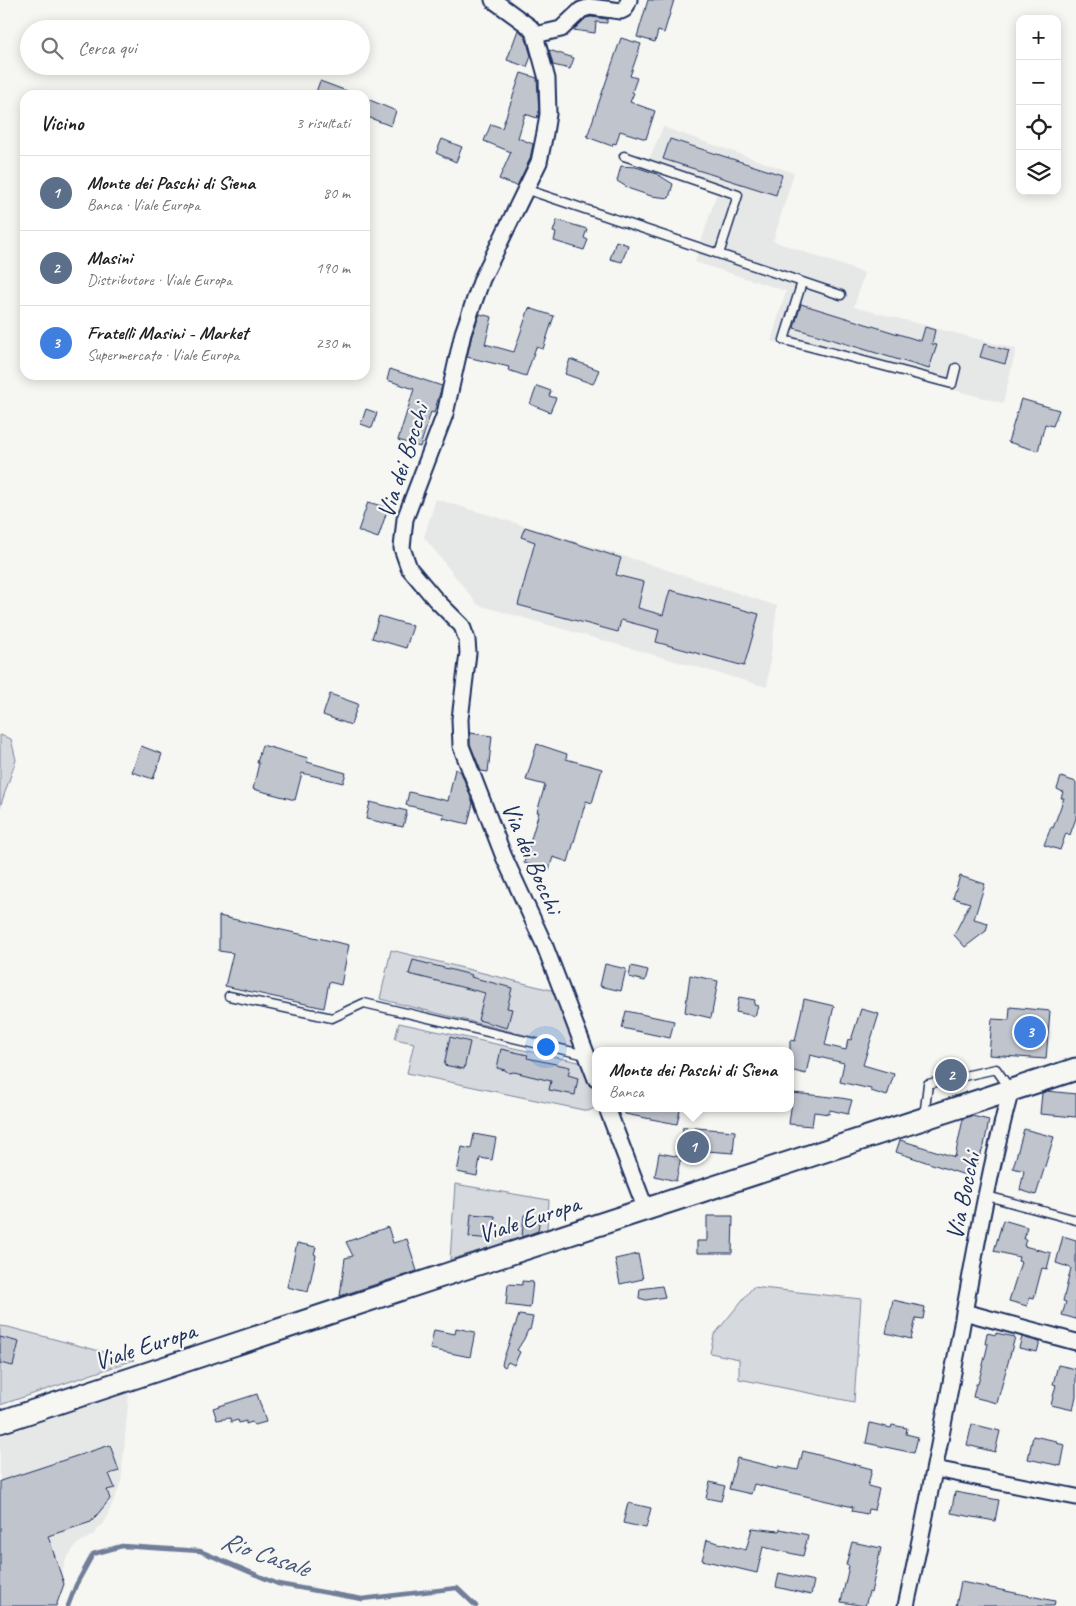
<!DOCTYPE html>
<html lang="it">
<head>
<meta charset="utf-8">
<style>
  :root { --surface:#fff; --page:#f6f6f6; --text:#202124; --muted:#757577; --line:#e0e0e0; --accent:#111827 }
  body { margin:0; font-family:Caveat,sans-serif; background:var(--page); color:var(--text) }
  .controls { position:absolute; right:15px; top:15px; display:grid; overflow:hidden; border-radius:10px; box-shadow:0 2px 12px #0003 }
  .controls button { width:45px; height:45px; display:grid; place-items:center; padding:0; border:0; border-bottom:1px solid var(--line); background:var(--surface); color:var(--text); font:25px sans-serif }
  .you { position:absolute; left:545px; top:1046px; width:18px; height:18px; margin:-12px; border:4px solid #fff; border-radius:50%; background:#1a73e8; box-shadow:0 0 0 8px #1a73e833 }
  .badge { display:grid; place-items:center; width:32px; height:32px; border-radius:50%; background:var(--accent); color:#fff; font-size:16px; font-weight:700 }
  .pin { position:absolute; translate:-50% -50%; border:2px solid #fff; box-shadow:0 1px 5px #0006 }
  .popup { position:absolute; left:592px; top:1047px; width:202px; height:65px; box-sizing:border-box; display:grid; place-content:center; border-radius:10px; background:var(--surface); filter:drop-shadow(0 1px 4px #0005); font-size:16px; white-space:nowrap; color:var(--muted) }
  .popup b { font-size:19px; color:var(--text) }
  .popup::after { content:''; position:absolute; left:50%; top:100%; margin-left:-10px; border:10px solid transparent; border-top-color:var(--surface) }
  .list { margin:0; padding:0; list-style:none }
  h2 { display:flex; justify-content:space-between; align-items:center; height:65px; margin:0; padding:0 20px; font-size:21px }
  h2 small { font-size:16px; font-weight:400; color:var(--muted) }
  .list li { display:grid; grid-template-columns:32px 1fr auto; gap:15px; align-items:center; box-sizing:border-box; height:75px; padding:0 20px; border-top:1px solid var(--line) }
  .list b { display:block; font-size:19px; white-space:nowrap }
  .list p { margin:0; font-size:16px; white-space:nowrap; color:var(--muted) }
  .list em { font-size:16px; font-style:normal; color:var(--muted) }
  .icon { flex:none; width:28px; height:28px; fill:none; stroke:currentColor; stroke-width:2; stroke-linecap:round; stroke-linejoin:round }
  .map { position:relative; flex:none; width:1076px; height:1606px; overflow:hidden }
  .search { position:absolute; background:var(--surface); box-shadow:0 2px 12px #0003; left:20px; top:20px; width:350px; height:55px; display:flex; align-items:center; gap:12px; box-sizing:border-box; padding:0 18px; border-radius:28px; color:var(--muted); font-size:19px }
  .panel { position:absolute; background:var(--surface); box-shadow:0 2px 12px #0003; left:20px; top:90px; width:350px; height:290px; border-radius:15px }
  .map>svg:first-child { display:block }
</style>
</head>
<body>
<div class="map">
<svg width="1076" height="1606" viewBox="0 0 1076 1606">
  <rect width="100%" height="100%" fill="#f6f6f2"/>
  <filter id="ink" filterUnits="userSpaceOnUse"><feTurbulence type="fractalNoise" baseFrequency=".02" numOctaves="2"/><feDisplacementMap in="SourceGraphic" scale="10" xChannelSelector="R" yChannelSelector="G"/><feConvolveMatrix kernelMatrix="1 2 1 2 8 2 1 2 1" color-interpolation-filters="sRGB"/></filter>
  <g filter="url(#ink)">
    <!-- built -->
    <path fill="#e6e7e7" d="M663,127L794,173L773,241L864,273L854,307L1016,349L1003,403L771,341L786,291L695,262L717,192L646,167Z
      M436,499L643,562L777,606L767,687L478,605L424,537Z
      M129,1392L121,1483L105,1521L93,1535L77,1544L66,1559L52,1606H0V1436Z"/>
    <!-- green -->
    <path fill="#d6d9dd" stroke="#78849e" d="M0,735L11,739L16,760L0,807Z
      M391,950L555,991L577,1048L380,999Z
      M399,1023L583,1063C587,1073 600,1097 595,1107C594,1109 590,1110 588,1111L407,1073L414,1043L395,1039Z
      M455,1184L549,1200L547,1229L450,1260Z
      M753,1287L861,1299L854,1402L739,1379V1359L710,1353L714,1335Z
      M0,1326L8,1327L134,1360L0,1405Z"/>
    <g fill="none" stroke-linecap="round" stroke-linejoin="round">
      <!-- stream -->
      <path stroke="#717e99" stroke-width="4.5" d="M68,1606L76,1585L93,1554L122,1546L200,1551L278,1584L362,1599L457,1588L476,1606"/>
    </g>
    <!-- building -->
    <path fill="#c0c4cd" stroke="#1b2f5e" d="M648,0H674L664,33L658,31L655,42L637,37Z
      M591,17L607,19V23L596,22L595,33L573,30L586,18Z
      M518,30L523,34L526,39L531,56L527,67L507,60Z
      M621,38L641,44L630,76L637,78L632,92L634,93L630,102L655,111L646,139L620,131L616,144L613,143L612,146L587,137Z
      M549,50L574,58L570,69L553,65Z
      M521,73L537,78L539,112L537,118L525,114L518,138L533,144L530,159L517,186L499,179L511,152L484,141L491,124L502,128Z
      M320,81L355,94V95H315Z
      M365,98L396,111L391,126L365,116Z
      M442,139L462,147L456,162L436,153Z
      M670,139L782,175L776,195L663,159Z
      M621,166L636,167L657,174L673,184L669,198L651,196L630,189L617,181Z
      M557,220L587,229L584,238L588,240L584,250L554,241L556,233L553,232Z
      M616,241L628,245L622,262L610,259Z
      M801,304L921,341L925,327L935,330L932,344L937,345L929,369L794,328Z
      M529,308L554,316L543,349L536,347L526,376L508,370L509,367L467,357L472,335L480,314L492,317L485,344L514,352Z
      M984,344L1009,351L1005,364L980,357Z
      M570,359L599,370L593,384L565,374Z
      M390,369L442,386L434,413L431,412L420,447L398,440L414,389L387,380Z
      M537,386L551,391L549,396L556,398L550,412L530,404Z
      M1021,399L1059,410L1053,426L1045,424L1038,451L1008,442Z
      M366,409L377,413L372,428L361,424Z
      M368,502L388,508L378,538L358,531Z
      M525,527L621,558L616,575L644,582L638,608L663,615L670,590L759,614L744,666L656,642L659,630L621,620L618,632L518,605L535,542L521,537Z
      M379,616L413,626L406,648L372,638Z
      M330,694L358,704L351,725L323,715Z
      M470,733L492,736L488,772L481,771L470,744Z
      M537,744L567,754L566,759L602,769L592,803L586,801L568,862L553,857L549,870L524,863L539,812H537L545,785L526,780Z
      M262,745L308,758L307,762L346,773L343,783L302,773L295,800L253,789L259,763H257Z
      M141,746L162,754L153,779L132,772Z
      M455,769L461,772L473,803L468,824L443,818L444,814L406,805L409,792L448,801Z
      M1061,777L1076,782V818L1070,835L1066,833L1060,850L1044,845L1051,827L1053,828L1064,798H1061L1063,792L1057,789Z
      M370,802L407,811L403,827L366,819Z
      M960,876L985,884L974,919L988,923L986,931L965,947L954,935L970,903L953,898Z
      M219,916L349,945L341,985L329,982L324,1008L225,986L233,953L219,951Z
      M413,960L472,975L471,977L512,988L507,1008L512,1009L507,1028L478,1020L485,993L409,974Z
      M605,964L626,969L621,991L600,986Z
      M631,966L648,970L645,981L629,977Z
      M690,975L718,981L711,1018L685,1012Z
      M739,997L755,1000L754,1005L758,1006L755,1016L736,1012Z
      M804,999L834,1006L825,1045L846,1050L848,1039L851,1040L861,1009L879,1014L863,1065L894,1074L887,1096L871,1091V1089L840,1082L844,1063L810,1055L806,1074L790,1070V1040L795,1041Z
      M1010,1007L1050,1011L1046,1059L989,1055L992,1019L1009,1020Z
      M626,1011L674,1021L670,1038L622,1028Z
      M450,1037L470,1042L464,1069L444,1065Z
      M501,1049L528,1055L527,1058L570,1067L568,1075L578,1078L575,1095L549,1090L551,1081L514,1072L509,1073L505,1070L497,1068Z
      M1047,1091L1076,1094V1117L1040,1114L1042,1093Z
      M793,1093L841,1098L852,1100L848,1114L830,1110L829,1114L814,1112L812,1126L789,1124Z
      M625,1108H670L680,1110L677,1124L625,1114Z
      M972,1116L989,1120L984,1146L971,1177L896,1152L900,1140L955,1157L963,1119Z
      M683,1127L735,1131L733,1153L681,1149Z
      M1024,1129L1054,1137L1036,1195L1020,1190L1024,1171L1013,1168Z
      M474,1134L496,1138L492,1160L480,1158L477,1176L457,1172L462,1147L471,1149Z
      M659,1153L681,1157L676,1181L655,1176Z
      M471,1214L495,1216L493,1239L469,1237Z
      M524,1215L540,1216L538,1231L522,1237Z
      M707,1216H733L732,1253H697V1241H707Z
      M1003,1220L1027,1227L1024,1239H1026L1024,1246L1051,1253L1047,1269L1042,1268L1034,1298L1030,1297L1027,1306L1009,1301L1021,1262L1018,1261L1019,1257L994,1251Z
      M388,1227L393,1243L407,1239L417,1271L340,1296L345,1258L353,1256L346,1242Z
      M1063,1236L1076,1240V1319L1062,1315L1066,1302L1063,1301L1071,1268L1056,1263Z
      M297,1243L316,1247L314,1254L316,1255L308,1292L287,1287Z
      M638,1254L643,1279L620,1284L615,1259Z
      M522,1281L533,1282L530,1308L506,1305L508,1284L522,1285Z
      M662,1286L665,1297L646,1300L639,1298L640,1289Z
      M893,1300L925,1307L923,1319L916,1318L911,1339L886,1333Z
      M519,1315L533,1317L530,1330H528L524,1339L517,1350L520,1352L514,1365L508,1362L505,1367L502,1365L503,1360Z
      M456,1328L475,1332L470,1357L430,1349L434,1330L455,1334Z
      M987,1333L996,1335V1333L1015,1337L997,1403L973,1397L976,1384H978L985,1357L988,1344H985Z
      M0,1337L19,1342L13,1366L0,1363Z
      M1022,1337L1040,1342L1037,1352L1019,1348Z
      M1058,1365L1076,1369V1396L1073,1410L1051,1405L1056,1385L1053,1384Z
      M257,1394L266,1422L254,1425L252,1422L246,1424V1421L239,1423L238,1420L231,1422L230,1418L217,1420L213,1408Z
      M870,1423L891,1428L892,1425L907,1428L906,1434L918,1437L914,1453L866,1443Z
      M972,1424L1000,1431L995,1452L967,1445Z
      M1033,1436L1057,1441L1056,1443L1065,1445L1061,1466L1028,1459Z
      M110,1445L119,1471L109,1474L115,1488L107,1490L110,1499L91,1522L48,1536L64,1584L56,1606H0V1481Z
      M803,1451L872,1469L868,1486L879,1489L874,1510L868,1509L867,1514L852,1511L853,1507L754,1484L751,1494L729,1489L737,1458L778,1468L779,1466L798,1470Z
      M710,1482L725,1486L721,1501L706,1498Z
      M955,1492L999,1500L995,1521L951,1513Z
      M628,1503L651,1508L646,1528L623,1523Z
      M752,1528L779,1531L780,1529L808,1535L803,1556L763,1547L757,1573L702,1560L707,1540L746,1550Z
      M852,1542L881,1548L871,1593L869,1592L865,1606L841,1602L849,1566L846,1565Z
      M779,1573L814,1581L811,1595L776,1587Z
      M961,1582L1055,1601L1054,1606H956Z"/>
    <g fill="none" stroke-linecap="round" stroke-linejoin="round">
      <!-- service casing -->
      <g stroke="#1b2f5e" stroke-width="11">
        <path id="service" d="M624,156L738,195L719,254
          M525,189L841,295
          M802,282L784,340L952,384L956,368
          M229,996L332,1018L364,1003L586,1055
          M924,1117L928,1084L996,1069L1010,1089
          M987,1196L1076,1220"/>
      </g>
      <!-- minor casing -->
      <g stroke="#1b2f5e" stroke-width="19">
        <path id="minor" d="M493,0L530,27L535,35L547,79L548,114L545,133L539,162L482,279L463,333L445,414L405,519L402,548L409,568L435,599L462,626L467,640L468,653L460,719L461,746L504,857L544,944L596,1079
          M535,35L561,29L581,10L590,7L621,11L625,9L629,0
          M607,1108L646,1210
          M964,1312L1076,1342
          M935,1469L1076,1497
          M906,1606C926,1516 943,1426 960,1335C975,1253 989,1170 1011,1090"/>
      </g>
      <!-- secondary casing -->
      <g stroke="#1b2f5e" stroke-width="25">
        <path id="secondary" d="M0,1422L475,1265L1076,1069"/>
      </g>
      <!-- service -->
      <use href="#service" stroke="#f6f6f2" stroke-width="8"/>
      <!-- minor -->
      <use href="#minor" stroke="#f6f6f2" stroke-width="15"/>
      <!-- secondary -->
      <use href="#secondary" stroke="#f6f6f2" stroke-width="21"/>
    </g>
  </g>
  <g text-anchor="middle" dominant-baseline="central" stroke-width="4.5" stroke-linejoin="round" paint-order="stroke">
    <!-- street labels -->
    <g font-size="25" fill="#1b2f5e" stroke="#f6f6f2">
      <text transform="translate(403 461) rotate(-72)">Via dei Bocchi</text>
      <text transform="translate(532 858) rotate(67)">Via dei Bocchi</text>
      <text transform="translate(963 1196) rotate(-78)">Via Bocchi</text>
      <text transform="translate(529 1219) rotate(-18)">Viale Europa</text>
      <text transform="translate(145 1346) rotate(-18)">Viale Europa</text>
    </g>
    <!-- water labels -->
    <g font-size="26" font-style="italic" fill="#46567b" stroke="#f6f6f2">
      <text transform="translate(265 1554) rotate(19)">Rio Casale</text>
    </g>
  </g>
</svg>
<div class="controls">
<button>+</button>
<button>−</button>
<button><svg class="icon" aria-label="locate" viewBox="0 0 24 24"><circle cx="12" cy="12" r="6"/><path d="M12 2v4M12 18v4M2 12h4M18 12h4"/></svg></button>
<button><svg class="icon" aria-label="layers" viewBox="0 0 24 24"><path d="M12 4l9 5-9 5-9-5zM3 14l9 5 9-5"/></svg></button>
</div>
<div class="you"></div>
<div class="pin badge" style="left:693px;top:1147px;background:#5c6f8a">1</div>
<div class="popup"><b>Monte dei Paschi di Siena</b>Banca</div>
<div class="pin badge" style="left:951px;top:1075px;background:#5c6f8a">2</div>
<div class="pin badge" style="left:1030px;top:1032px;background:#3f7fe0">3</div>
<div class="search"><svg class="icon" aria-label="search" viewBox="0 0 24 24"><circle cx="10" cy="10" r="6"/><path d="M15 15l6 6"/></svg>Cerca qui</div>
<section class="panel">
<h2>Vicino<small>3 risultati</small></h2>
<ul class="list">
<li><span class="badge" style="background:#5c6f8a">1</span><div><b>Monte dei Paschi di Siena</b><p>Banca · Viale Europa</p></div><em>80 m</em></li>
<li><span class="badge" style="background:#5c6f8a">2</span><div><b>Masini</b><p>Distributore · Viale Europa</p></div><em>190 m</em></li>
<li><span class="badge" style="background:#3f7fe0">3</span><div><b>Fratelli Masini - Market</b><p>Supermercato · Viale Europa</p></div><em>230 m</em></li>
</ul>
</section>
</div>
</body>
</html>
